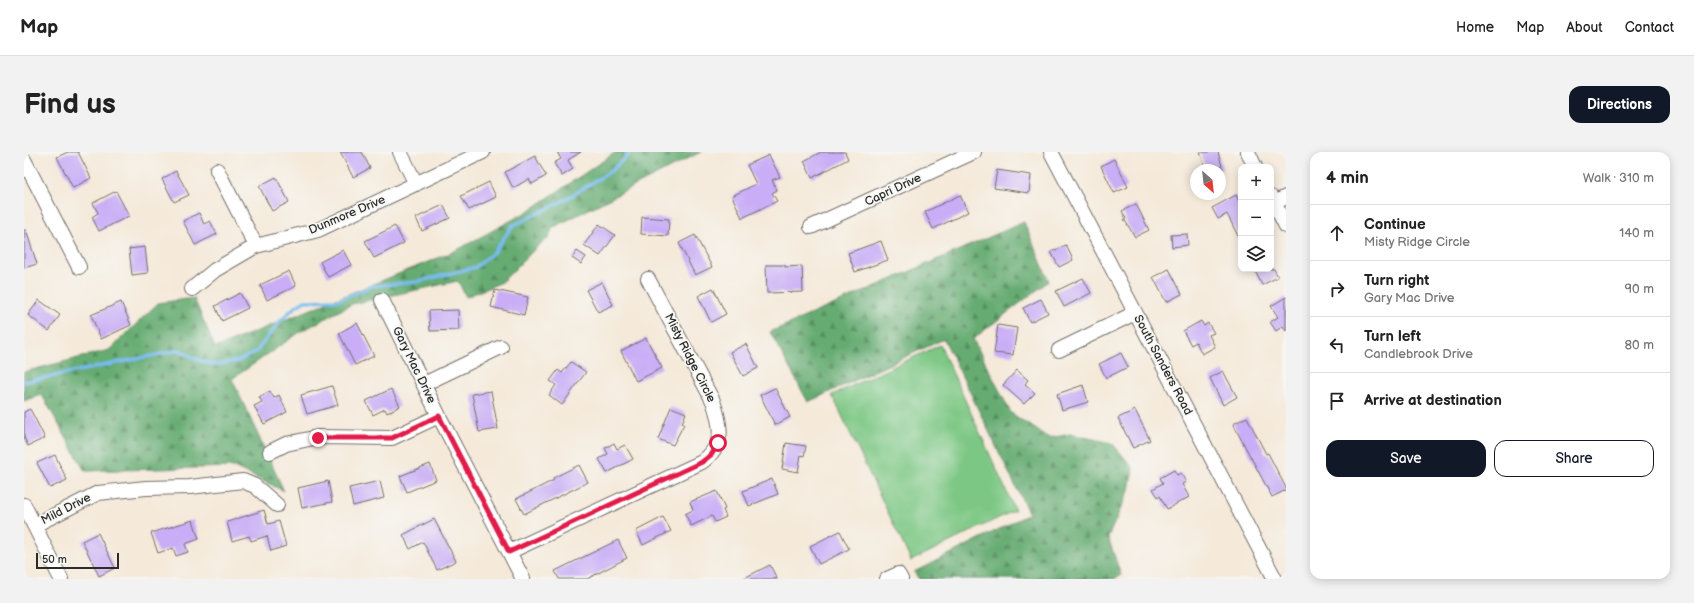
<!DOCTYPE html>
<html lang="en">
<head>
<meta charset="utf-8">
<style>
  :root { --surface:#fff; --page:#f2f2f2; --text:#222; --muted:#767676; --line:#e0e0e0; --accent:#111827 }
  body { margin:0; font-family:"Balsamiq Sans",sans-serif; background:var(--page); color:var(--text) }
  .controls { position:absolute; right:12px; top:12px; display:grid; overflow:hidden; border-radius:8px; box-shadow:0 2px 10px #0003 }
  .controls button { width:36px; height:36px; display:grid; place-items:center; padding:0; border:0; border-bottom:1px solid var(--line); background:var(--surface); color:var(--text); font:20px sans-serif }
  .compass { position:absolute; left:1166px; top:12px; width:36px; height:36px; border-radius:50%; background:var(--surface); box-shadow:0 2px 10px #0003; rotate:153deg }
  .scale { position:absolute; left:12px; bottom:10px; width:83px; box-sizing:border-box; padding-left:4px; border:2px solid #2b2b2b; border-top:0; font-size:11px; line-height:14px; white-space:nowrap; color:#2b2b2b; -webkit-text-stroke:3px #f6f6f2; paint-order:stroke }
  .stop { position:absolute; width:12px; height:12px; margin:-9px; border:3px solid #e11d48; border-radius:50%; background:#fff }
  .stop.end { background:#e11d48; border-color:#fff; box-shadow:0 1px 4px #0008 }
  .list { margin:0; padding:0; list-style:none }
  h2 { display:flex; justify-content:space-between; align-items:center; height:52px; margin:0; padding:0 16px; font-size:17px }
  h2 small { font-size:13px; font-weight:400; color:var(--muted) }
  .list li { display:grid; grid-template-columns:26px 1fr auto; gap:12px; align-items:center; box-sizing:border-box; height:56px; padding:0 16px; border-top:1px solid var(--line) }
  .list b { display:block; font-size:15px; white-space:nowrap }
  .list p { margin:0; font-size:13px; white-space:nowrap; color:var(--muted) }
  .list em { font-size:13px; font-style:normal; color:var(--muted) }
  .actions { display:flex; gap:8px; padding:12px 16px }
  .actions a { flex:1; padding:9px 0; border:1px solid var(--accent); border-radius:12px; text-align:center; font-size:14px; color:var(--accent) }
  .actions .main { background:var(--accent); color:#fff }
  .icon { flex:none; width:22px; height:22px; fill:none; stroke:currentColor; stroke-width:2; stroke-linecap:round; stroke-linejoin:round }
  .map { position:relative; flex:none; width:1262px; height:427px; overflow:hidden; border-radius:12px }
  header { display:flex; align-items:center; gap:24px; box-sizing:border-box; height:56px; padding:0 20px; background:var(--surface); border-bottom:1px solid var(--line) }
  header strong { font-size:19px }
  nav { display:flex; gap:22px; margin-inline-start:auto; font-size:14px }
  .intro { display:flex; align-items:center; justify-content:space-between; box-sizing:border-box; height:96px; padding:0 24px }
  h1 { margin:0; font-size:28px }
  .button { padding:10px 18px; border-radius:12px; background:var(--accent); color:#fff; font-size:14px; font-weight:700 }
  main { display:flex; gap:24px; padding:0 24px }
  aside { flex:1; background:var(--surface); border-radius:12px; box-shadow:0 2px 10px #0003 }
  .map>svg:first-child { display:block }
</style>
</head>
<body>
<header>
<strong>Map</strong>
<nav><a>Home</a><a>Map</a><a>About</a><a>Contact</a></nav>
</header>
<div class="intro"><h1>Find us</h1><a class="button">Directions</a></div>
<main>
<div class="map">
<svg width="1262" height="427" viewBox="0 0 1262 427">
  <defs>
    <pattern id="forest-firs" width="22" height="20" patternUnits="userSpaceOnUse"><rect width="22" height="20" fill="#66ac72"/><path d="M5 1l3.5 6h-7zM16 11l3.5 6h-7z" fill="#548c5e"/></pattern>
  </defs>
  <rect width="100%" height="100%" fill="#f6f6f2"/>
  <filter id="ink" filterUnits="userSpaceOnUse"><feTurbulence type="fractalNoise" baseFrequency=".025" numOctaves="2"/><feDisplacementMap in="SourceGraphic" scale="8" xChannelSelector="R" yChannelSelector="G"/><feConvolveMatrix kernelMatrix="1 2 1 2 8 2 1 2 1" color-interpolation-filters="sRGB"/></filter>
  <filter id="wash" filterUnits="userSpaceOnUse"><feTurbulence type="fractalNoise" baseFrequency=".012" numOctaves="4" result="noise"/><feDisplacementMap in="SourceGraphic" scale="16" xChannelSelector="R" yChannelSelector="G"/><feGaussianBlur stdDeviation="0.9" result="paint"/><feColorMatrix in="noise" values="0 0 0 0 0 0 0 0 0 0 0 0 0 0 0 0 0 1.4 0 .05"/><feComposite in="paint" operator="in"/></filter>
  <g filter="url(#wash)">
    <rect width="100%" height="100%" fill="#f5e9d9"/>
    <!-- grass -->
    <path fill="#7dc784" stroke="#547958" d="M916,193L991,358L887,409L808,243Z"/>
    <!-- forest -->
    <path fill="url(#forest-firs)" stroke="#486c4e" d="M592,0H677L528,76L525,86L515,93L478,130L442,145L434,129L328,152L276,180L208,227L260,339L210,315L61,319L18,243L0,249V220L85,198L134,151L170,146L191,196L431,99L506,58Z
      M1000,70L1025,129L949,187L987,261L1025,286L1046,282L1088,291L1109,316L1105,339L1084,385L1097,423L1090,427H895L890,420L1005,362L920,187L784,250L746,180Z"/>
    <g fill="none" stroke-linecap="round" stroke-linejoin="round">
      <!-- stream -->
      <path stroke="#78bbee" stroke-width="3.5" d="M0,230L156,198L172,207L189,213L214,209L232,200L256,169L271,155L281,149L314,148L348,134L392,130L452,115L471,99L488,74L537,50L587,19L607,0"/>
    </g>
    <g id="blocks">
      <!-- building -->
      <path fill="#c9adf6" d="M44,0H54L67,26L49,36L33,5Z
        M316,0H338L346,16L329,25Z
        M533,0H557L544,8L549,17L538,24L530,11L537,7Z
        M797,0H821L824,7L788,26L780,9Z
        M1176,0H1194L1199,18H1182Z
        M745,3L756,25L748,28L753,38L748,41L753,49L718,66L708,44L732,32L723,13Z
        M511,4L522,24L508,32L505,27L489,36L481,20Z
        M1090,7L1104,35L1090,41L1077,14Z
        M973,18L1007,23L1005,41L970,36Z
        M152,19L165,43L150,50L138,27Z
        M252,25L265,50L248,59L235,34Z
        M465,30L472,45L445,58L437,44Z
        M92,39L105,64L75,79L68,65L74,61L69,51Z
        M936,43L944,60L909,77L901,60Z
        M1212,43L1217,53V90L1203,62L1194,67L1188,56Z
        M1112,52L1125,78L1111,85L1100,67H1102L1098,59Z
        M419,53L426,66L398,79L392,66Z
        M175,61L180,72L186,69L193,82L171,93L159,69Z
        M618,65L645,67L644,84L617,82Z
        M575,72L591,83L576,104L560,93Z
        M371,74L380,91L350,106L341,89Z
        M0,78H2L13,112L0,116Z
        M1163,82L1164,93L1148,95L1147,83Z
        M671,83L688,115L671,123L655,91Z
        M857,89L864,108L831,120L824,101Z
        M1042,93L1049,108L1035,115L1027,100Z
        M121,95L124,121L108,123L105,97Z
        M319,98L327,113L304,125L296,110Z
        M553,99L562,105L557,112L548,106Z
        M742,113H761V115L778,114L779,140L743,141Z
        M1145,117L1158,142L1142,150L1129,125Z
        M1230,117H1250L1254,125L1238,133Z
        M265,119L272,134L243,148L236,133Z
        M1059,126L1067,141L1040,155L1032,139Z
        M578,130L589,153L574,160L562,138Z
        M689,136L702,162L687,170L674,144Z
        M471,138L504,145L500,163L467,155Z
        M216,141L224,156L198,169L191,154Z
        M1262,145V179L1259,174L1252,179L1246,170L1254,165L1247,154Z
        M1017,147L1024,161L1006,170L999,156Z
        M15,148L36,163L25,179L4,163Z
        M97,150L107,173L77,187L67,163Z
        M434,158L435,178L406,179L405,159Z
        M1177,169L1180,174L1184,171L1190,181L1185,183L1191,195L1178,202L1172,190L1167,193L1159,179Z
        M333,171L350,204L331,213L315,181Z
        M974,173L993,176L989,203L970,201Z
        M622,186L638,216L612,229L597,199Z
        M722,192L734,216L719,224L706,200Z
        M1097,201L1104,215L1082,226L1075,212Z
        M547,210L562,220L538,253L525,243L532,233L526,229L534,218L538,221Z
        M993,218L1004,228L1001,232L1011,241L1000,252L979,233Z
        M1199,219L1213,245L1199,253L1186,226Z
        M1059,233L1064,250L1038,258L1033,242Z
        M308,234L314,253L283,262L277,243Z
        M751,236L766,265L751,273L736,243Z
        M367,237L376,254L363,261L361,257L349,263L342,249Z
        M246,239L250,246L255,243L263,260L240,272L230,254L238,250L235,245Z
        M467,239L474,277L455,280L448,242Z
        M647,255L662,261L658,271L660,272L649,293L634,287Z
        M6,257L21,286L4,294L0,285V260Z
        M1111,258L1126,288L1109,296L1094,266Z
        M1223,265L1242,302L1244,301L1262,336V338L1248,345L1209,272Z
        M590,291L593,297L601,293L609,307L583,321L575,307L584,302L581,296Z
        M762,291L782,294L780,304L777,303L774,320L758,317Z
        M31,303L43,328L26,336L13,311Z
        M406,312L412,328L383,340L376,324Z
        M555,313L564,330L500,362L492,347L530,328L529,326Z
        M1150,318L1153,323L1157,321L1162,330L1158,332L1165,345L1143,357L1136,344L1134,345L1129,337L1139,331L1136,326Z
        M748,327L754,342L725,354L719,339Z
        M304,329L308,350L278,356L274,336Z
        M356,329L360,346L329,354L325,336Z
        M693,339L701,357L699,358L702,365L691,370L688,364L667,374L661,362L669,358L666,350Z
        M240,358L244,372L255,369L262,394L247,399L243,384L227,389L225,384L208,389L203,370Z
        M639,365L647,379L619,393L612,379Z
        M410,367L432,409L413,418L399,390L386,397L379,383Z
        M169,368L175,387L161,392L164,400L152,404L149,396L134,401L127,381Z
        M816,379L825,397L795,412L786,394Z
        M74,381L91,416L75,424L58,389Z
        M594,388L603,406L563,427H535L531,419Z
        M746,413L753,427H718Z"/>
    </g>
  </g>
  <g filter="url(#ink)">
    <use href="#blocks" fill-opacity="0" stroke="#726e68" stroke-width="1"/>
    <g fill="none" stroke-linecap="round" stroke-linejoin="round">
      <!-- minor casing -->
      <g stroke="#726e68" stroke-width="16">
        <path id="minor" d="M376,0L392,32
          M1027,0L1251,427
          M1224,0L1231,15
          M0,8L55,115
          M193,18L232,94
          M1247,45L1262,74
          M1250,51L1262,45
          M787,75L950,0
          M168,137L191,118L232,94L294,78L459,0
          M358,148L415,264L499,427
          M1035,198L1111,161
          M400,232L477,195
          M246,300L262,292L294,285L368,286L415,264
          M0,353L37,427
          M11,373L74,341L122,336L166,335L219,329L231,334L253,353
          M485,400L678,310C701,292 698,275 689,249L624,127
          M863,427L874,422L877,427"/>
      </g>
      <!-- minor -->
      <use href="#minor" stroke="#fff" stroke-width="14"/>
    </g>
  </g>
  <g fill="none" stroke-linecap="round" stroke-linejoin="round" filter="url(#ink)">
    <!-- route -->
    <path stroke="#e11d48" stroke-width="5" d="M294,286H368L415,264L485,400L678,310L688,302L694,291"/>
  </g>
  <g text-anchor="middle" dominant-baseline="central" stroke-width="3.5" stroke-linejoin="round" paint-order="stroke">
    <!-- street labels -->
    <g font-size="12" fill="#2b2b2b" stroke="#f6f6f2">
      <text transform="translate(869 38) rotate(-25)">Capri Drive</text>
      <text transform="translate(323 63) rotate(-23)">Dunmore Drive</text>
      <text transform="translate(666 206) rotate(63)">Misty Ridge Circle</text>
      <text transform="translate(390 213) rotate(64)">Gary Mac Drive</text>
      <text transform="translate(1139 213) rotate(62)">South Sanders Road</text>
      <text transform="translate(42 357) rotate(-27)">Mild Drive</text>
    </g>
  </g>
</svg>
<div class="controls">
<button>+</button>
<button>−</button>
<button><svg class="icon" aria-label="layers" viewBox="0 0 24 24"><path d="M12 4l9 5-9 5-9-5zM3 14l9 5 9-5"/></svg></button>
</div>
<svg class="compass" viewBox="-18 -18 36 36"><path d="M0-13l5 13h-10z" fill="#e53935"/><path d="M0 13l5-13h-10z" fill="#767676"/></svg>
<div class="scale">50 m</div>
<div class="stop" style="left:694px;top:291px"></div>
<div class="stop end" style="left:294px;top:286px"></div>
</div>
<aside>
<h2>4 min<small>Walk · 310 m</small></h2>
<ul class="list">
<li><svg class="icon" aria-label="ahead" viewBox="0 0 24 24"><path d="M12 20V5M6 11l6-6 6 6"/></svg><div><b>Continue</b><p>Misty Ridge Circle</p></div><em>140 m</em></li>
<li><svg class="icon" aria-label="right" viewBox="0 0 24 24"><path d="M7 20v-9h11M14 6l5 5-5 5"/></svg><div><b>Turn right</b><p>Gary Mac Drive</p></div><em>90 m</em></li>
<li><svg class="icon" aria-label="left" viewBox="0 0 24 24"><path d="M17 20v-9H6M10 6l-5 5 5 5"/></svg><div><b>Turn left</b><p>Candlebrook Drive</p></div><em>80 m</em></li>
<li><svg class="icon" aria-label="arrive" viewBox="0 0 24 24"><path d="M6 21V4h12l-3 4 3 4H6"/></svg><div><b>Arrive at destination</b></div></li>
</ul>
<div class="actions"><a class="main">Save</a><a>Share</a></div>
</aside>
</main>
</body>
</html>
